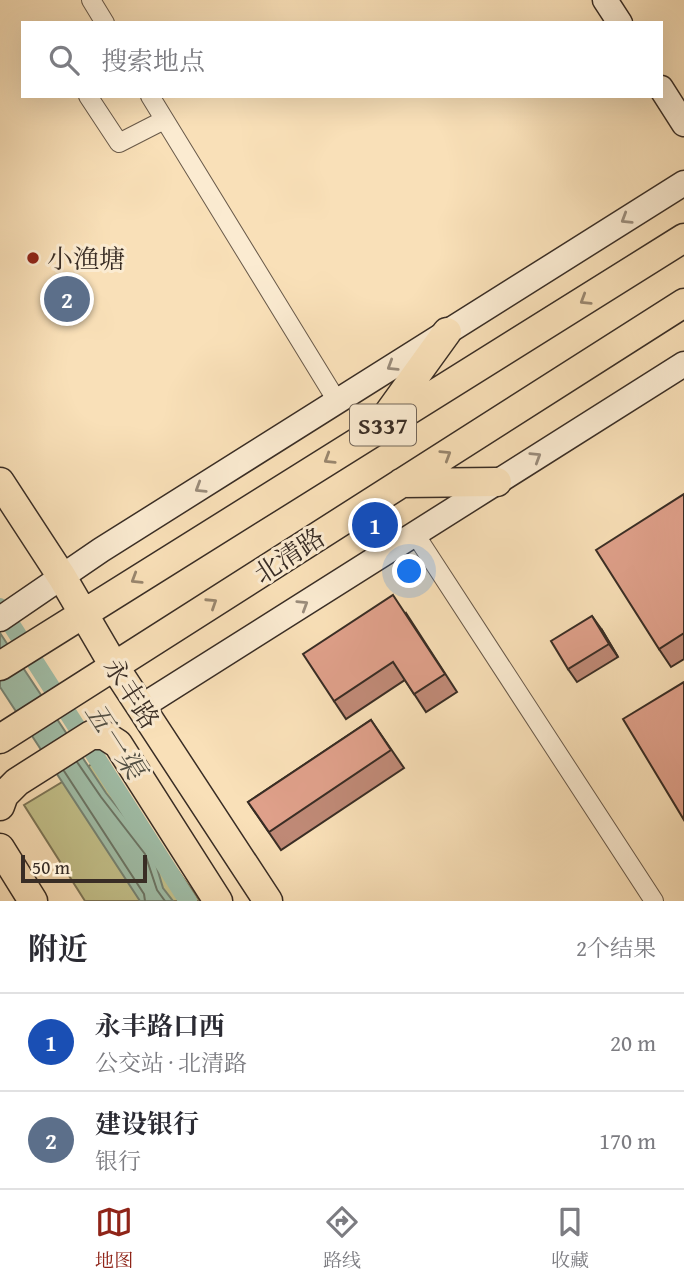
<!DOCTYPE html>
<html lang="zh">
<head>
<meta charset="utf-8">
<style>
  :root { --surface:#fff; --page:#f2f2f3; --text:#2b2b33; --muted:#7c7c81; --line:#e1e1e2; --accent:#8f2418 }
  body { margin:0; font-family:"Gentium Book Plus","Noto Serif SC",serif; background:var(--page); color:var(--text) }
  .scale { position:absolute; left:21px; bottom:18px; width:126px; box-sizing:border-box; padding-left:7px; border:4px solid #392d25; border-top:0; font-size:19px; line-height:24px; white-space:nowrap; color:#392d25; -webkit-text-stroke:5px #fbebd1; paint-order:stroke }
  .you { position:absolute; left:410px; top:572px; width:24px; height:24px; margin:-18px; border:5px solid #fff; border-radius:50%; background:#1a73e8; box-shadow:0 0 0 10px #1a73e833 }
  .badge { display:grid; place-items:center; width:46px; height:46px; border-radius:50%; background:var(--accent); color:#fff; font-size:23px; font-weight:700 }
  .pin { position:absolute; translate:-50% -50%; border:4px solid #fff; box-shadow:0 2px 7px #0006 }
  .list { margin:0; padding:0; list-style:none }
  h2 { display:flex; justify-content:space-between; align-items:center; height:91px; margin:0; padding:0 28px; font-size:30px }
  h2 small { font-size:23px; font-weight:400; color:var(--muted) }
  .list li { display:grid; grid-template-columns:46px 1fr auto; gap:21px; align-items:center; box-sizing:border-box; height:98px; padding:0 28px; border-top:2px solid var(--line) }
  .list b { display:block; font-size:26px; white-space:nowrap }
  .list p { margin:0; font-size:23px; white-space:nowrap; color:var(--muted) }
  .list em { font-size:23px; font-style:normal; color:var(--muted) }
  .icon { flex:none; width:38px; height:38px; fill:none; stroke:currentColor; stroke-width:2; stroke-linecap:round; stroke-linejoin:round }
  .map { position:relative; flex:none; width:684px; height:901px; overflow:hidden }
  .search { position:absolute; background:var(--surface); box-shadow:0 7px 28px #0002; left:21px; right:21px; top:21px; height:77px; display:flex; align-items:center; gap:18px; box-sizing:border-box; padding:0 24px; border-radius:0px; color:var(--muted); font-size:26px }
  .sheet { height:287px; background:var(--surface) }
  nav { display:flex; justify-content:space-around; align-items:center; box-sizing:border-box; height:98px; border-top:2px solid var(--line); background:var(--surface); font-size:19px; color:var(--muted) }
  nav a { display:grid; justify-items:center; gap:4px }
  nav .on { color:var(--accent) }
  .map>svg:first-child { display:block }
</style>
</head>
<body>
<div class="map">
<svg width="684" height="901" viewBox="0 0 684 901">
  <rect width="100%" height="100%" fill="#f9e0b8"/>
  <filter id="stains"><feTurbulence type="fractalNoise" baseFrequency=".00286" numOctaves="4"/><feColorMatrix values="0 0 0 0 .2 0 0 0 0 .09 0 0 0 0 .02 0 0 0 .5 -.17"/></filter>
  <radialGradient id="worn" r=".72"><stop offset=".6" stop-color="#630" stop-opacity="0"/><stop offset="1" stop-color="#630" stop-opacity=".3"/></radialGradient>
  <!-- green -->
  <path fill="#c3c18b" stroke="#7e7758" stroke-width="2" d="M97,761L200,901H85L24,805Z"/>
  <!-- water -->
  <path fill="#a0bea8" stroke="#778474" stroke-width="2" d="M0,633L106,793L152,851L163,888L173,901H140L0,687Z"/>
  <g fill="none" stroke-linecap="round" stroke-linejoin="round">
    <!-- shore -->
    <path stroke="#6c7666" stroke-width="2" d="M77,762L101,797L145,854L157,890L165,901
      M64,771L144,894L145,901"/>
    <!-- canal -->
    <path stroke="#a0bea8" stroke-width="18" d="M0,607L188,901"/>
    <!-- street casing -->
    <g stroke="#695a4a" stroke-width="20">
      <path id="street" d="M91,0L105,23
        M88,96L119,143L164,120
        M150,96L337,401
        M415,534L654,901"/>
    </g>
    <!-- secondary casing -->
    <g stroke="#392d25" stroke-width="27">
      <path id="secondary" d="M605,0L620,23
        M661,88L684,124
        M0,619L101,550L684,183
        M141,707L684,364"/>
    </g>
    <!-- primary casing -->
    <g stroke="#392d25" stroke-width="31">
      <path id="primary" d="M385,418L447,332
        M0,482L62,577L114,666L268,901
        M401,483L497,482
        M0,666L684,238
        M0,739L684,303
        M0,806L4,795L17,782L91,735H104L118,744L218,901
        M0,848L33,901"/>
    </g>
    <!-- street -->
    <use href="#street" stroke="#fbebd1" stroke-width="18"/>
    <!-- secondary -->
    <use href="#secondary" stroke="#fbebd1" stroke-width="24"/>
    <!-- primary -->
    <use href="#primary" stroke="#f9e0b8" stroke-width="28"/>
  </g>
  <!-- wall -->
  <path fill="#c08a77" stroke="#392d25" stroke-width="2" d="M684,494V659L671,667L659,649Z
    M406,613L457,692L426,712L405,680L346,719L334,701Z
    M602,630L618,657L577,682L568,669Z
    M371,720L404,768L281,850L248,802Z"/>
  <!-- shaded-wall -->
  <path fill="#9c7061" stroke="#392d25" stroke-width="2" d="M592,616L602,630L618,657L609,644Z"/>
  <!-- building -->
  <path fill="#dfa08a" stroke="#392d25" stroke-width="2" d="M684,494V633L659,649L596,550Z
    M393,595L445,674L414,694L393,662L334,701L303,654Z
    M592,616L609,644L568,669L551,641Z
    M684,682V820L623,719Z
    M371,720L391,750L269,832L248,802Z"/>
  <!-- one-way arrows -->
  <defs><path id="oneway-chevron" d="M-2-3.5L2.5 0L-2 3.5" fill="none" stroke-width="1.6" stroke-linecap="round" stroke-linejoin="round" transform="scale(1.75)"/></defs>
  <g stroke="#9a8c7b">
    <use href="#oneway-chevron" transform="translate(626 219) rotate(148)"/>
    <use href="#oneway-chevron" transform="translate(392 366) rotate(148)"/>
    <use href="#oneway-chevron" transform="translate(536 457) rotate(-32)"/>
    <use href="#oneway-chevron" transform="translate(200 488) rotate(148)"/>
    <use href="#oneway-chevron" transform="translate(303 605) rotate(-32)"/>
  </g>
  <g stroke="#99866e">
    <use href="#oneway-chevron" transform="translate(585 300) rotate(148)"/>
    <use href="#oneway-chevron" transform="translate(446 455) rotate(-32)"/>
    <use href="#oneway-chevron" transform="translate(329 459) rotate(148)"/>
    <use href="#oneway-chevron" transform="translate(136 579) rotate(148)"/>
    <use href="#oneway-chevron" transform="translate(212 603) rotate(-33)"/>
  </g>
  <!-- markers -->
  <circle fill="#8f2418" stroke="#fbebd1" stroke-width="2.5" cx="33" cy="258" r="7"/>
  <g text-anchor="middle" dominant-baseline="central" stroke-width="6" stroke-linejoin="round" paint-order="stroke">
    <!-- shield labels -->
    <rect fill="#fbebd1" stroke="#736659" stroke-width="2" x="350" y="404.5" width="66" height="41" rx="5"/>
    <g font-size="24" font-weight="bold" fill="#392d25">
      <text x="383" y="425">S337</text>
    </g>
    <!-- poi labels -->
    <g font-size="26" fill="#392d25" stroke="#fbebd1" text-anchor="start">
      <text x="47" y="258">小渔塘</text>
    </g>
    <!-- street labels -->
    <g font-size="26" fill="#392d25" stroke="#fbebd1">
      <text transform="translate(289 555) rotate(-33)">北清路</text>
      <text transform="translate(132 693) rotate(57)">永丰路</text>
    </g>
    <!-- water labels -->
    <g font-size="28" font-style="italic" fill="#535146" stroke="#fbebd1">
      <text transform="translate(116 740) rotate(57)">五一渠</text>
    </g>
  </g>
  <rect width="100%" height="100%" filter="url(#stains)"/>
  <rect width="100%" height="100%" fill="url(#worn)"/>
</svg>
<div class="scale">50 m</div>
<div class="you"></div>
<div class="pin badge" style="left:375px;top:525px;background:#1a4fb4">1</div>
<div class="pin badge" style="left:67px;top:299px;background:#5c6f8a">2</div>
<div class="search"><svg class="icon" aria-label="search" viewBox="0 0 24 24"><circle cx="10" cy="10" r="6"/><path d="M15 15l6 6"/></svg>搜索地点</div>
</div>
<section class="sheet">
<h2>附近<small>2个结果</small></h2>
<ul class="list">
<li><span class="badge" style="background:#1a4fb4">1</span><div><b>永丰路口西</b><p>公交站 · 北清路</p></div><em>20 m</em></li>
<li><span class="badge" style="background:#5c6f8a">2</span><div><b>建设银行</b><p>银行</p></div><em>170 m</em></li>
</ul>
</section>
<nav>
<a class="on"><svg class="icon" aria-label="map" viewBox="0 0 24 24"><path d="M3 6l6-2 6 2 6-2v14l-6 2-6-2-6 2zM9 4v14M15 6v14"/></svg>地图</a>
<a><svg class="icon" aria-label="directions" viewBox="0 0 24 24"><path d="M12 3l9 9-9 9-9-9zM9 14v-3h6M13 9l2 2-2 2"/></svg>路线</a>
<a><svg class="icon" aria-label="saved" viewBox="0 0 24 24"><path d="M7 4h10v16l-5-4-5 4z"/></svg>收藏</a>
</nav>
</body>
</html>
